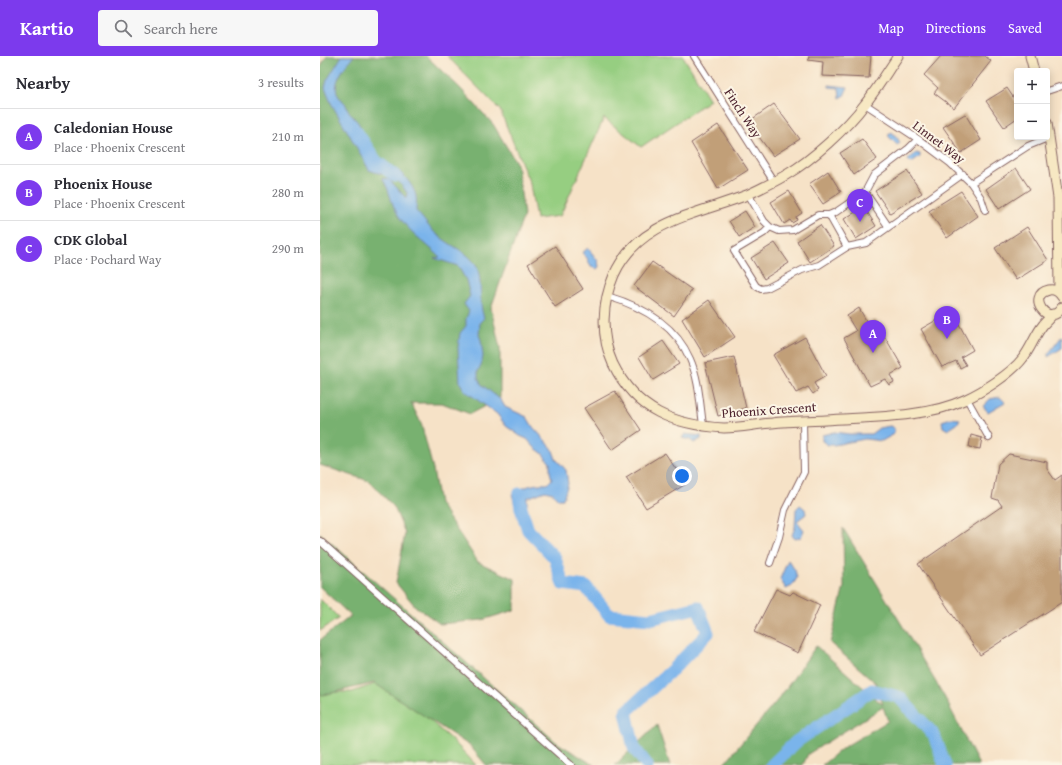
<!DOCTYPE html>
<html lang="en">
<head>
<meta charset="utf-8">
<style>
  :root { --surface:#fff; --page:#f7f7f7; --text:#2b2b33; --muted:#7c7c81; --line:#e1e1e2; --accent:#7c3aed }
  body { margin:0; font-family:"Gentium Book Plus",serif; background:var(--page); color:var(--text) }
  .controls { position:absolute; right:12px; top:12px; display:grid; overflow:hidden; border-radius:4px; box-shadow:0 2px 10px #0003 }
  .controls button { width:36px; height:36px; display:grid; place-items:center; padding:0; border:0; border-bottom:1px solid var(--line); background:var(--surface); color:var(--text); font:20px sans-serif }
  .you { position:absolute; left:362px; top:420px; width:14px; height:14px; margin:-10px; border:3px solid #fff; border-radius:50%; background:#1a73e8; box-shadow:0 0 0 6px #1a73e833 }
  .badge { display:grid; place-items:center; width:26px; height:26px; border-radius:50%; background:var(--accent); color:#fff; font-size:13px; font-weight:700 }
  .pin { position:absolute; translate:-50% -33px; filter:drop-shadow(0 1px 2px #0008) }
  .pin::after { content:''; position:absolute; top:21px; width:14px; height:12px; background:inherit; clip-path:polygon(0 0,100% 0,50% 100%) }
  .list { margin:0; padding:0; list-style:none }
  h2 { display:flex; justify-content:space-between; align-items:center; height:52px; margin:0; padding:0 16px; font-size:17px }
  h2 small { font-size:13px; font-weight:400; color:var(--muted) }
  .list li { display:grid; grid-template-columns:26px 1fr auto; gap:12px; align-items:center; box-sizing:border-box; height:56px; padding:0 16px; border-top:1px solid var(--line) }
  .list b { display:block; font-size:15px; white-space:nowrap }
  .list p { margin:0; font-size:13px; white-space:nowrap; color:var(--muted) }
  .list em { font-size:13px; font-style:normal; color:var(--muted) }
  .icon { flex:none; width:22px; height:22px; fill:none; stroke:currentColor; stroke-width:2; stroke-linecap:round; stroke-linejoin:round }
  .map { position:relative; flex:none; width:742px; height:709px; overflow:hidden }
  header { display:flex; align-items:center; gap:24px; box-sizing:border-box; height:56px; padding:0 20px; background:var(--accent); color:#fff }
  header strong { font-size:19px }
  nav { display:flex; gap:22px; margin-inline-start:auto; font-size:14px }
  .search { width:280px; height:36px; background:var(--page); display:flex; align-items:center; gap:10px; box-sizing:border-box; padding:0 14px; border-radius:4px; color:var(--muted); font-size:15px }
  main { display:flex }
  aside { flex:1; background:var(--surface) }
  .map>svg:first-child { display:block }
</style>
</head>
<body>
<header>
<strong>Kartio</strong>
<div class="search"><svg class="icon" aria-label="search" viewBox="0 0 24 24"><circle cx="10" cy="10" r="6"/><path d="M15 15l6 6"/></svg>Search here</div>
<nav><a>Map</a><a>Directions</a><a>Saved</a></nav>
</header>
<main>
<aside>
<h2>Nearby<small>3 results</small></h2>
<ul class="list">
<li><span class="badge">A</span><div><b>Caledonian House</b><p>Place · Phoenix Crescent</p></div><em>210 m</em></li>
<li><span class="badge">B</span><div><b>Phoenix House</b><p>Place · Phoenix Crescent</p></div><em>280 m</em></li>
<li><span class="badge">C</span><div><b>CDK Global</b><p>Place · Pochard Way</p></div><em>290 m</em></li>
</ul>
</aside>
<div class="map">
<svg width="742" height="709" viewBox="0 0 742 709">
  <rect width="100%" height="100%" fill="#fcf5e5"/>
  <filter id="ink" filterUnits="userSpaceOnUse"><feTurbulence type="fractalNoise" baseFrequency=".025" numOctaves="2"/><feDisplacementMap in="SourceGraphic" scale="8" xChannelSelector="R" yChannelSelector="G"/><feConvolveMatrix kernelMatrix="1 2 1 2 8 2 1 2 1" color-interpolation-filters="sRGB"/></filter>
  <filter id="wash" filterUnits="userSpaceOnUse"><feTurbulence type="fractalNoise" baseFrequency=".012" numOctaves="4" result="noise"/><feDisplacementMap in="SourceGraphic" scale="16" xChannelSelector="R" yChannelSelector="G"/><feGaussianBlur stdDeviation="0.9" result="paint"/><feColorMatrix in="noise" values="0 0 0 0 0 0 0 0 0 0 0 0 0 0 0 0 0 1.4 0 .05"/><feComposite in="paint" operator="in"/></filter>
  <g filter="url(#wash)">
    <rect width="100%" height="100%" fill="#f6e2c7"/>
    <!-- green -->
    <path fill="#96ce81" stroke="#707656" d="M127,0H363L390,44L321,91L284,62L240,160L216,163L210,128L180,54Z
      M0,543L19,562L0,575Z
      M66,624L138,690L156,709H0V636H32Z"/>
    <!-- forest -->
    <path fill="#78b16f" stroke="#61684d" d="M7,0H106L139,31L173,68L197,108L204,159L171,252L180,292V342L150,358L122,347H91L101,367L113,413L119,447L158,506L195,523V554L162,564L120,568L95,550L76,527L85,477L74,451L49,425L0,409V12Z
      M523,472L585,574L624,640L659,709H502L524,691L568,665L563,651L488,698L483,709H403L460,641L496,590L563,649L556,627L510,587L524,531Z
      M0,477L236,686L274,709H166L150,690L54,627L3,639L0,638V584L31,560L0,531Z
      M337,669L350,709H295Z"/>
    <!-- water -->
    <path fill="#7ab4eb" stroke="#626a8b" d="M22,0H34C26,9 10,27 19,41C20,43 23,45 25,47C27,51 28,55 31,58C34,63 38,65 40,70C45,81 45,96 54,104C58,108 62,108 68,109C79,112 94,129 96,140C97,145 96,150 96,155C103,162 108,170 114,176C124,185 136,191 147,199C150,202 155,206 157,211C163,227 158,246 164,262L160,266L159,279L161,284L163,300L161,310L158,315V322L162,329L181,344L185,351L207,361L213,371L232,392L236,403L246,414L248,428L243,443H238L233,437L225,435L207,442V449L199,455L196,452L192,438C204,431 213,427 227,428L232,423L230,416V407L222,397L215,392L207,383L200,380L186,370L177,358L145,335L140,327L138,292L140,277L146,270V263L149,255L144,248L150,240L146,224L138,210L114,202L120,201C106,187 86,174 77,157C70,145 70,134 62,122L69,123L86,142L87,137C73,115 70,122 49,114L41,99L11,47L5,32L7,24Z
      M509,29L528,31L524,40L520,42L519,32L509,31Z
      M572,76L578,83L580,87L577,89L569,81L568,78Z
      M596,97L600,98V101L592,107L589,106L588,104Z
      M268,192L278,205L279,211L277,213L271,211L267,202L262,197Z
      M742,280V292L728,301V298Z
      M680,341L685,346L668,356L663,350L670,343Z
      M631,362L640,363L637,368L628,374L623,371L622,365Z
      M570,370L574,372V378L562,385L545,383L514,389H508L502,385V379L514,376L529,378H551L559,372Z
      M365,378L381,380V383L374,387L370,384L362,382Z
      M480,449L485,453L486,458L477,465L484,474L481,481L476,483L474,482L472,479L475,471L476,453Z
      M468,504L475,514L477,522L472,530L466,533L460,523Z"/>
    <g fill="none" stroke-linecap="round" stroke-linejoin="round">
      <!-- river -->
      <path stroke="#7ab4eb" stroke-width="13" d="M36,75L56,105L75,120
        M201,438H199L201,452L208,474L235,502L243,528L266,531L289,559L330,563L378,551L388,577L353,613L306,656L314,692L327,709
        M452,709L477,685L552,634L579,641L614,679L625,709"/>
    </g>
    <g id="blocks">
      <!-- building -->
      <path fill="#c19f78" d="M489,0H551L549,22L502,20L503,6L488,4Z
        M621,0H665L671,5L634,52L614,37L618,32L604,19Z
        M687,32L697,47V62L684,71L666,45Z
        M454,48L480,83L453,100L428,66Z
        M645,58L661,84L641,97L623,71Z
        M398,69L428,114L398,133L371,87Z
        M542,83L557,103L534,119L520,97Z
        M696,112L710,133L679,153L666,133Z
        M508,115L521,136L503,148L489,128Z
        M587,115L602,137L570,157L555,135Z
        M469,135L482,157L476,161L477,164L472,167L470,164L464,168L451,146Z
        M641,135L658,160L627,182L609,155Z
        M544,151L556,170L536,183L524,163Z
        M425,155L435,171L419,181L409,165Z
        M500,169L514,190L490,206L477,185Z
        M707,171L728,204L696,224L675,192Z
        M455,187L469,207L444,223L431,202Z
        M235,190L263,233L235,251L208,208Z
        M332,206L372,234L354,260L314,230Z
        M389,244L415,281L385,301L362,263Z
        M539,252L548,268L555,264L583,312L570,319L574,326L569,329L565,323L550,330L524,282L536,275L527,260Z
        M632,255L653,294L641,301L646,309L640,312L636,305L622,311L601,273Z
        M485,281L506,320L494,327L498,334L493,338L488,331L476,337L453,299Z
        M343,285L359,308L333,324L319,301Z
        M414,301L426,352L398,360L385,307Z
        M295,335L321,374L292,394L264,352Z
        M651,379L662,382L660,393L649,391Z
        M345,397L366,428L326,452L306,421Z
        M689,398L727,406V413L735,424L742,419V546L660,599L598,508L682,450L678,444L672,442L678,408Z
        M456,533L470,539L473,536L500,549L478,597L434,576Z"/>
    </g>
  </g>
  <g filter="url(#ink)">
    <use href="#blocks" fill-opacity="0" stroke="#866362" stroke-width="1"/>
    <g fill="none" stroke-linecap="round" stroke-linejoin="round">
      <!-- street casing -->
      <g stroke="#866362" stroke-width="8">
        <path id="street" d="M374,0L454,126
          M727,35L742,30
          M545,48L598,83L630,107L651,127L661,142L665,154
          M651,127L708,90L730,81
          M545,136L568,170
          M428,138L444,165L450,171L459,175L473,174L498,159H509L516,156L545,136L554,119L588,93L598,83
          M509,159L527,191
          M450,171L444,177L414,195L436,230L441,233L447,232L482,214L499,209L527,191L546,187L643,118
          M287,240C321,250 355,268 370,303C379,323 380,348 383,369
          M647,343L669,382
          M0,485L251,709
          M450,507L459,481L465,454L484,416L483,365"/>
      </g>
      <!-- secondary casing -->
      <g stroke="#866362" stroke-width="11">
        <path id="secondary" d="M578,0C567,16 557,33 545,48C527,72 492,104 466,119C454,126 440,133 427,139C378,158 318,165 294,219C282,247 280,279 293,308C316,355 354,369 404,372C420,372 437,368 452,367C470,365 488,365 506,364C548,361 606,362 644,344C662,336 691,318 703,302C711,292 715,279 723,269C726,265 730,262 733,258
          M710,0L714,15
          M727,67L738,142L739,236
          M742,241C739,236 735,233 729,234C705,239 729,274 742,251"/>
      </g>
      <!-- street -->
      <use href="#street" stroke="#fff" stroke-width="6"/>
      <!-- secondary -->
      <use href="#secondary" stroke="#f7e8c3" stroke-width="9"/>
    </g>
  </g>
  <g text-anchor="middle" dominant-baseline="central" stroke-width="4" stroke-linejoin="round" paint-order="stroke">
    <!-- street labels -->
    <g font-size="13" fill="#4a1f2b" stroke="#fcf5e5">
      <text transform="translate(423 57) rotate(57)">Finch Way</text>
      <text transform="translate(619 86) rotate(37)">Linnet Way</text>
      <text transform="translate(449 354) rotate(-4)">Phoenix Crescent</text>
    </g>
  </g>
</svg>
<div class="controls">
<button>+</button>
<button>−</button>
</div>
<div class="you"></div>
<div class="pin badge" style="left:553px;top:297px">A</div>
<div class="pin badge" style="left:627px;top:283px">B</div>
<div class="pin badge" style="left:540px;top:166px">C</div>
</div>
</main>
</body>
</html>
